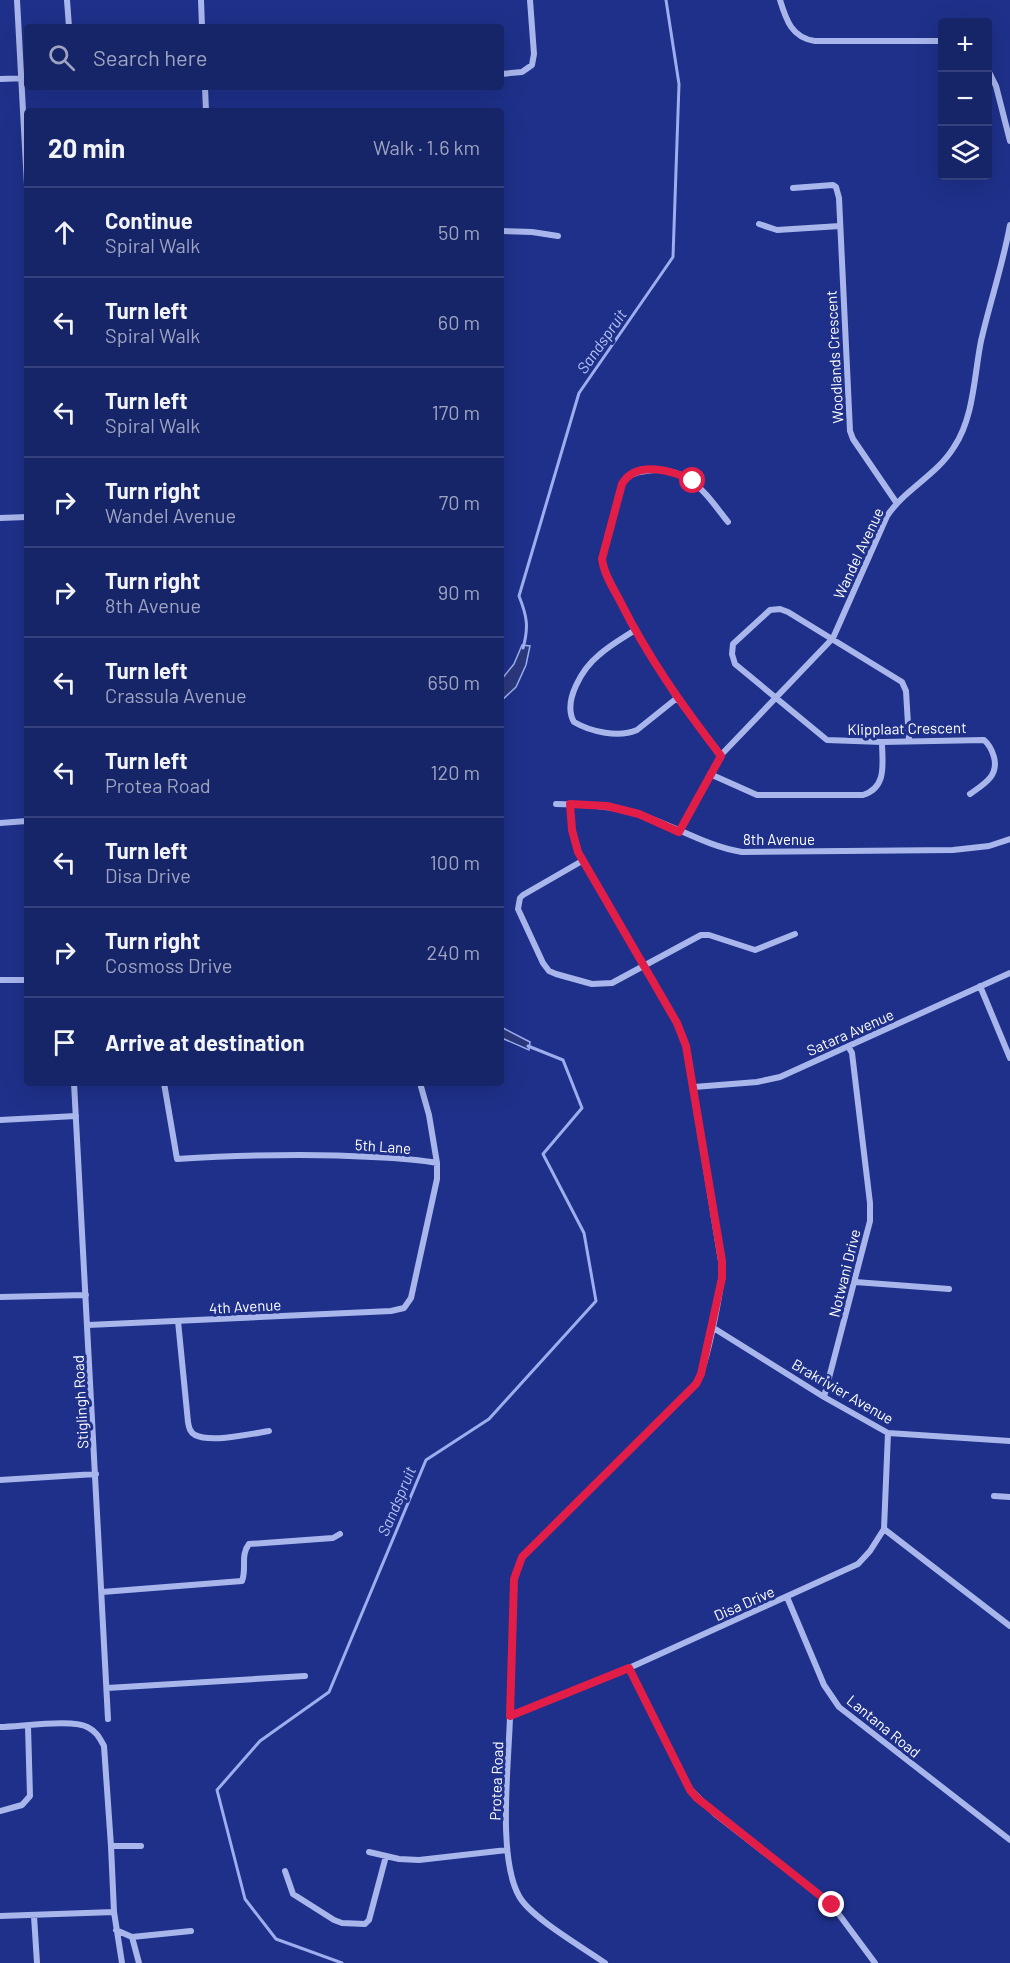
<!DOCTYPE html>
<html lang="en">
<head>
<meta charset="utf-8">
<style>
  :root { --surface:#162468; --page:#1f2c6e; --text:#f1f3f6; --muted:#9ea4c0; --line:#35417c }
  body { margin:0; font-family:Barlow,sans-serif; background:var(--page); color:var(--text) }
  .controls { position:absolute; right:18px; top:18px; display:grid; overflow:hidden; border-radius:6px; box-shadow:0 6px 24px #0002 }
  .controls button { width:54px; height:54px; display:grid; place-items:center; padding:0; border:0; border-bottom:2px solid var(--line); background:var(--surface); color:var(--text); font:30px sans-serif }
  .stop { position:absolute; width:18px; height:18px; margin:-14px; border:4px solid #e11d48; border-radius:50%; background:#fff }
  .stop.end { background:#e11d48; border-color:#fff; box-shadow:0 2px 6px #0008 }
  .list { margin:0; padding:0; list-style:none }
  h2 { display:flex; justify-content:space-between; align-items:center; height:78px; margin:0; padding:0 24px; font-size:26px }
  h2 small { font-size:20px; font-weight:400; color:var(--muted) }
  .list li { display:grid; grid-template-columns:39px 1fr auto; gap:18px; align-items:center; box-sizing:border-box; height:90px; padding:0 24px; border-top:2px solid var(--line) }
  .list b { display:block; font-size:22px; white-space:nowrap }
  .list p { margin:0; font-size:20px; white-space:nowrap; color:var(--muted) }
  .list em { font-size:20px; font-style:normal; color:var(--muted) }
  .icon { flex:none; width:33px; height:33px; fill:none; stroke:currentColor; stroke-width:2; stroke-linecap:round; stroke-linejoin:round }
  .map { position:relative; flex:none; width:1010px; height:1963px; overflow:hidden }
  .search { position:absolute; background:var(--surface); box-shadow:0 6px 24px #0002; left:24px; top:24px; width:480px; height:66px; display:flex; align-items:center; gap:15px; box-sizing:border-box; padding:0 21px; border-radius:6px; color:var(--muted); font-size:22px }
  .panel { position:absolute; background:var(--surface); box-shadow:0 6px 24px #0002; left:24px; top:108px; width:480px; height:978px; border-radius:6px }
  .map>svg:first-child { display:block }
</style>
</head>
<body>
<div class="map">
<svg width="1010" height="1963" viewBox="0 0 1010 1963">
  <rect width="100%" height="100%" fill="#1e308a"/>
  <!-- water -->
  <path fill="#2b387c" stroke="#9daded" stroke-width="1.5" d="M522,645L530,646L526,665L516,687L501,701V680L514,664Z
    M501,1027L530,1042L529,1050L504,1039L501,1037Z"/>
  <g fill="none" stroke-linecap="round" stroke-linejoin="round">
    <!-- stream -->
    <path stroke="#9daded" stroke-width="3" d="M523,648C529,627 527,616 519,596L579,393L673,257L679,84L666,0
      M342,1963L276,1939L245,1899L217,1790L260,1741L329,1692L426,1460L489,1419L596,1301L584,1233L543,1154L582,1108L563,1060L528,1046"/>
    <!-- minor -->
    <path stroke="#a9b6ec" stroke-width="6" d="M17,0L27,185
      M67,0L69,27
      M201,0L202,27
      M780,0C786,20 792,38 815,41H942
      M988,70L996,86L1010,141
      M501,74L522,72L532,65L534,54L530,0
      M0,79L27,78
      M205,87L206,111
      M793,188L833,185L836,187L839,198L850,431L853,439L896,502
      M759,224L777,230L840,226
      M501,231L532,232L558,236
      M0,518L27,517
      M635,630C623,638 610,645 599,655C583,668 562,701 574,722C591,732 619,738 637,730L677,698
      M909,741L906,691L902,682L788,612L780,609L770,610L733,644L732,654L735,664L827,740L882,742L984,740C990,745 992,750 994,757C999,776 984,784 970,794
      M721,755L677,698L635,630L605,571L602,559L622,484C627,475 636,472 646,471C688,464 705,493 728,522
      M710,774L757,795H863C888,787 882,762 882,742
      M556,804C584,805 611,805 638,814C674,825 705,846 742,852L953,850L989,846L1010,839
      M570,804L572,830L578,852L677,1023L686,1046L722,1267C722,1289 707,1366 696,1384L522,1557L514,1579C512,1625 512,1670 510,1716C509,1762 497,1857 519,1896C530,1917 584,1948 605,1963
      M0,823L27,821
      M679,832L721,755L833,638L887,516C905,489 937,475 954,447C974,417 974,376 981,341C990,302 1003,264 1010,225
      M582,861L523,895L520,898L518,909L543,963L549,971L556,974L592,984L612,983L701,935H709L755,950L795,934
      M0,980H27
      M980,986L1010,1058
      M74,1083L108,1719
      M420,1083L429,1115L437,1163
      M694,1087L757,1082L780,1077L1010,973
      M0,1120L76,1116
      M855,1282L949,1289
      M0,1297L86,1295
      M178,1321L188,1422C189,1428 190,1432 195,1435C211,1443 251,1434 269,1431
      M88,1325L391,1311L404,1308L411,1298L437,1179V1163C416,1159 394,1158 372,1157C307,1153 243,1155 177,1159L164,1083
      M712,1327L824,1397L888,1433L1010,1441
      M824,1397L870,1221V1203L852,1053L848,1046
      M0,1480L96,1474
      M994,1496L1010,1497
      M884,1529L1010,1626
      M102,1592L242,1581C247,1569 240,1555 249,1544L333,1538L340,1534
      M787,1597L824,1685L839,1707L1010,1840
      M629,1668L690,1789L715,1814L832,1905L875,1963
      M107,1688L305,1676
      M510,1716L629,1668L858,1564L870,1551L884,1529L888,1433
      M0,1727C20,1727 74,1718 89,1728C97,1732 100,1739 104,1746L111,1846L114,1912L122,1963
      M0,1811L22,1805L30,1796L28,1726
      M111,1846H141
      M369,1852L399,1859L419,1860L507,1850
      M285,1871L293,1894L334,1920L342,1923L365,1924L369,1920L386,1856
      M0,1916L114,1912
      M34,1916L37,1963
      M116,1930L132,1937L191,1931
      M132,1937L139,1963"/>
  </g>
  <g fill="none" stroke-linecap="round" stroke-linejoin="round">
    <!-- route -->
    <path stroke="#e11d48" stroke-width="8" d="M693,481C674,471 636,459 622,484L602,559C604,574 613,588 620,601C649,659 682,705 721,756L679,832L639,814L607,806L570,804L572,830L578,852L677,1023L686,1046L722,1261V1278L701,1374L696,1384L522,1557L514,1579L510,1716L629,1668L690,1790L697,1798L832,1905"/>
  </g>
  <g text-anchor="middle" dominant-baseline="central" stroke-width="6" stroke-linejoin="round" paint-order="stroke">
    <!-- street labels -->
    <g font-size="15" fill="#fff" stroke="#1e308a">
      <text transform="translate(834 357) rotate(-93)">Woodlands Crescent</text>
      <text transform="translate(858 553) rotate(-65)">Wandel Avenue</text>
      <text transform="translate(907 728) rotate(-1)">Klipplaat Crescent</text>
      <text x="779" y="839">8th Avenue</text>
      <text transform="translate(850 1032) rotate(-24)">Satara Avenue</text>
      <text transform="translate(383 1146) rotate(4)">5th Lane</text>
      <text transform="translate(844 1273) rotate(-76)">Notwani Drive</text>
      <text transform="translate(245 1306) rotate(-3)">4th Avenue</text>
      <text transform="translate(843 1391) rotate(30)">Brakrivier Avenue</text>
      <text transform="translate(80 1402) rotate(-93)">Stiglingh Road</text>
      <text transform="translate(744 1603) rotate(-24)">Disa Drive</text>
      <text transform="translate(884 1726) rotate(39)">Lantana Road</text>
      <text transform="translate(496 1781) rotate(-88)">Protea Road</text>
    </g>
    <!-- water labels -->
    <g font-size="16" font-style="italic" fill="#b5c1f3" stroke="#1e308a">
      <text transform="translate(601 341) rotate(-55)">Sandspruit</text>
      <text transform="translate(396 1501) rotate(-67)">Sandspruit</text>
    </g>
  </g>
</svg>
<div class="controls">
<button>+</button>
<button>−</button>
<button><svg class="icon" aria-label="layers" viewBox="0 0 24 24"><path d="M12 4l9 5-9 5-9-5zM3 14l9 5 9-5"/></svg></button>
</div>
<div class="stop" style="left:693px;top:481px"></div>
<div class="stop end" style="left:832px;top:1905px"></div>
<div class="search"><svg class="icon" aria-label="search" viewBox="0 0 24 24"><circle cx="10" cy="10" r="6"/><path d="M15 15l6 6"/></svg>Search here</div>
<section class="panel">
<h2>20 min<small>Walk · 1.6 km</small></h2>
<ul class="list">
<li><svg class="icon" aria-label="ahead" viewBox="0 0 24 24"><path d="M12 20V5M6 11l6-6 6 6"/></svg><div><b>Continue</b><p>Spiral Walk</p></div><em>50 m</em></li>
<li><svg class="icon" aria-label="left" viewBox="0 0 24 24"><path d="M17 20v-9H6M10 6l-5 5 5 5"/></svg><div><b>Turn left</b><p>Spiral Walk</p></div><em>60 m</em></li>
<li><svg class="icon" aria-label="left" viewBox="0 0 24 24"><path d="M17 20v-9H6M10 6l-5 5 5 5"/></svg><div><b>Turn left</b><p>Spiral Walk</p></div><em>170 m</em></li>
<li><svg class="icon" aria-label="right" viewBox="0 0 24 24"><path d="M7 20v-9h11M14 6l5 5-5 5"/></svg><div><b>Turn right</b><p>Wandel Avenue</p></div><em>70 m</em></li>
<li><svg class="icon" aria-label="right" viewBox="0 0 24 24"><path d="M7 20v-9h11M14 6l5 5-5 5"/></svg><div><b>Turn right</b><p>8th Avenue</p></div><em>90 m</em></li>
<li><svg class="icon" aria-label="left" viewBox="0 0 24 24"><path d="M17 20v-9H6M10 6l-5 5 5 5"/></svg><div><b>Turn left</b><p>Crassula Avenue</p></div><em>650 m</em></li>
<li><svg class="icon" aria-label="left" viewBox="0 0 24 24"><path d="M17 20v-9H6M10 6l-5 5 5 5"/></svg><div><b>Turn left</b><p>Protea Road</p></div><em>120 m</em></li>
<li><svg class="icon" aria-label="left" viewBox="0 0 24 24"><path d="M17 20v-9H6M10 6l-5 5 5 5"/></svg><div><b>Turn left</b><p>Disa Drive</p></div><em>100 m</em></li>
<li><svg class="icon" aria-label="right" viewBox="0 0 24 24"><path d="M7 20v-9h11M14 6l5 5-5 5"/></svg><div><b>Turn right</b><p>Cosmoss Drive</p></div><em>240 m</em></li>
<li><svg class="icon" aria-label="arrive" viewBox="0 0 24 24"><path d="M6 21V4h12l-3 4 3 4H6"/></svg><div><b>Arrive at destination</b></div></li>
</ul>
</section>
</div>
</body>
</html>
